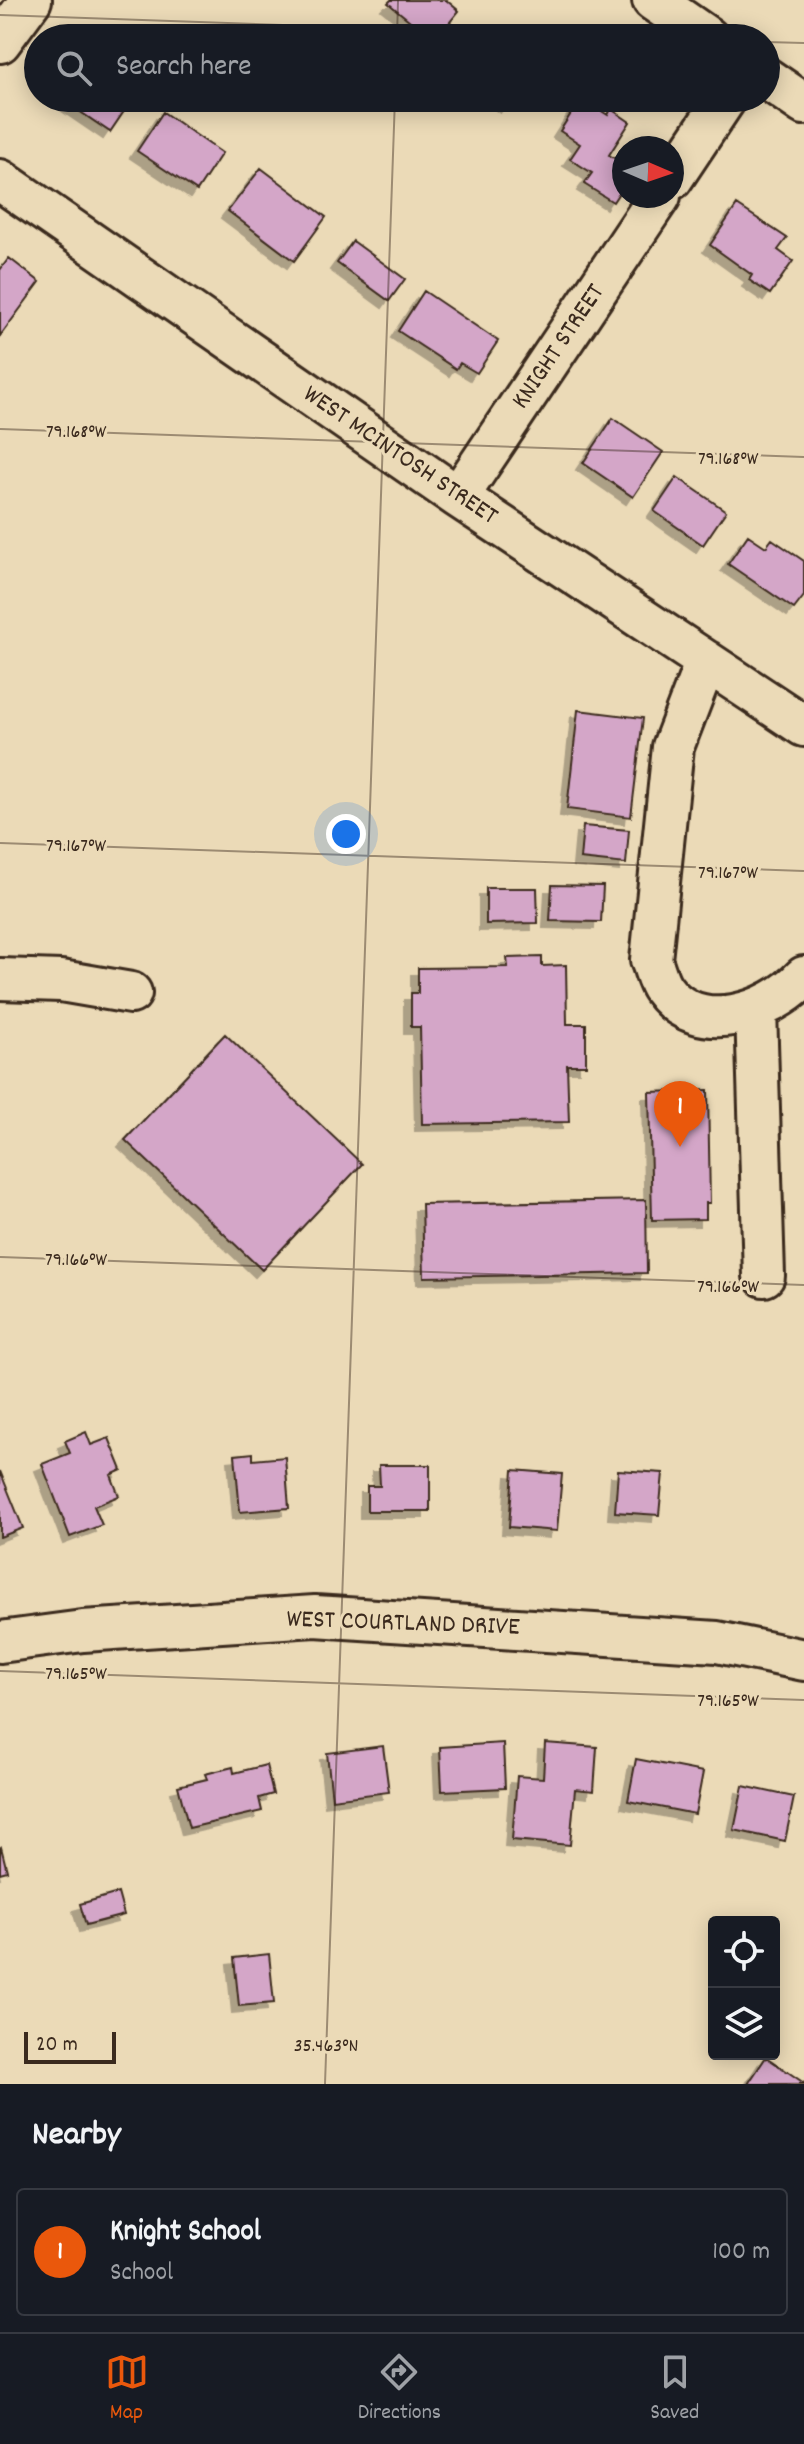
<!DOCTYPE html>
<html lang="en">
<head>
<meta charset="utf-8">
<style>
  :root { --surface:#171b24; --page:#242831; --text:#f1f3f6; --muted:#9ea1a6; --line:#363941; --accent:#ea580c }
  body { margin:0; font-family:Dekko,sans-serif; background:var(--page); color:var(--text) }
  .controls { position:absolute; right:24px; bottom:24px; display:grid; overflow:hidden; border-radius:8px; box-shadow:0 4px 20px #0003 }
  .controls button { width:72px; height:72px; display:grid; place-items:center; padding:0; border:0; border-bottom:2px solid var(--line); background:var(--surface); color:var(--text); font:40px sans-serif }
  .compass { position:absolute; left:612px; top:136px; width:72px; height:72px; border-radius:50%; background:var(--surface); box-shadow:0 4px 20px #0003; rotate:92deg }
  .scale { position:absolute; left:24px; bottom:20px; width:92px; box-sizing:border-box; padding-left:8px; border:4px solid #3b2a1e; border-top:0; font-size:22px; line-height:28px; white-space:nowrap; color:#3b2a1e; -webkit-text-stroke:6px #ebdab7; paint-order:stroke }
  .you { position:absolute; left:346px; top:834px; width:28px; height:28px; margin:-20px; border:6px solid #fff; border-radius:50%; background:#1a73e8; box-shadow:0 0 0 12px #1a73e833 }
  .badge { display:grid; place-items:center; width:52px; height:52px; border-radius:50%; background:var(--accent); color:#fff; font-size:26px; font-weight:700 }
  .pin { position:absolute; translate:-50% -66px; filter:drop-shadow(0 2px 4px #0008) }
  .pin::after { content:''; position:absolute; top:42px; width:28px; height:24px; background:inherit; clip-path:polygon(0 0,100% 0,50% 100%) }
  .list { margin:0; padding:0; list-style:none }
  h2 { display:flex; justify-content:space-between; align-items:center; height:104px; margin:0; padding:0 32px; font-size:34px }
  h2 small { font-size:26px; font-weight:400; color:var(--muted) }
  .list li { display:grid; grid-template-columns:52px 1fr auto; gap:24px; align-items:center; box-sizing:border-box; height:128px; margin:0 16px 16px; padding:0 16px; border:2px solid var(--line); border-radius:8px }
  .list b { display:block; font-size:30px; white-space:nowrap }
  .list p { margin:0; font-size:26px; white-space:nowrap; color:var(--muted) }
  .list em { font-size:26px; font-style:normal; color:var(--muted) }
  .icon { flex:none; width:44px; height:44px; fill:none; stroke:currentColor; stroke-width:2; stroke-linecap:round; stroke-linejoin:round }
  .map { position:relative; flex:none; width:804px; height:2084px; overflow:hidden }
  .search { position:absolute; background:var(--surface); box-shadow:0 4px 20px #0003; left:24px; right:24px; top:24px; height:88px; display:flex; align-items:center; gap:20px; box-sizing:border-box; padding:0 28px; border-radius:44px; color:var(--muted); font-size:30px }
  .sheet { height:248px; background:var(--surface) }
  nav { display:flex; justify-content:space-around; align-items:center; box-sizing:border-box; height:112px; border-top:2px solid var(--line); background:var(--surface); font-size:22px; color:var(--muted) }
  nav a { display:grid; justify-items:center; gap:4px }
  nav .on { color:var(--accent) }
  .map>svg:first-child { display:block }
</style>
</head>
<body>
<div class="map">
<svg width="804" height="2084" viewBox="0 0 804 2084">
  <defs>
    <filter id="shadow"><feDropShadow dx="-7" dy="7" stdDeviation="0" flood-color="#0004"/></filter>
  </defs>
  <rect width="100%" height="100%" fill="#ebdab7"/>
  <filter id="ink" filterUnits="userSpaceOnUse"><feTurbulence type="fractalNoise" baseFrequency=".0125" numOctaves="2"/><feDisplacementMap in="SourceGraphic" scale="16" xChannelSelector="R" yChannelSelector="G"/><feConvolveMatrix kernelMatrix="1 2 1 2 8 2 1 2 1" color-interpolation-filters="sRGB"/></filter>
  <g filter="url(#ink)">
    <!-- building -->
    <path fill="#d4a6c8" stroke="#3b2a1e" stroke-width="2" filter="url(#shadow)" d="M391,0H446L459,11L437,38H431L388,3Z
      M520,28L533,38H513Z
      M60,98H133L110,132Z
      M496,98H513L507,106Z
      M581,98L608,115L611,109L630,122L609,155L624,164V185L613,202L584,184L592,173L570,159L580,144L560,131Z
      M163,112L222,153L197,191L137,151Z
      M261,168L326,217L294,261L228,211Z
      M737,205L787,238L778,250L793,261L770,294L749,280L752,275L710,245Z
      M353,241L405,279L389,301L337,263Z
      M9,258L40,282L0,336V270Z
      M424,291L498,341L477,373L460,363L456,369L398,331Z
      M613,418L663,452L633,497L583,463Z
      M677,477L726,511L703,545L654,511Z
      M748,535L766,547L772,539L804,561V596L794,609L728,564Z
      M578,710L643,718L631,817L567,809Z
      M583,826L629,830L626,864L580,859Z
      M552,885L603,886L601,922L550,921Z
      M486,888H537L538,923L486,924Z
      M542,957V966L566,965L567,1024H586V1065H567L569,1122L422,1124L420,1027H411V993H418V968L508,967L507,958Z
      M225,1034L362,1164L262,1270L125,1140Z
      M708,1090L710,1203H706V1219L652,1220L649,1092Z
      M646,1200L647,1273L424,1277L422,1204Z
      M86,1432L91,1445L109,1438L122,1470L111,1475L119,1496L94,1506L102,1525L70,1537L42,1464L70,1453L65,1441Z
      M253,1453V1460L285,1457L289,1508L240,1512L235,1455Z
      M379,1465H430V1511H367V1486H380Z
      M513,1470L562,1474L557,1531L509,1527Z
      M618,1470L663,1473L659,1515L615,1512Z
      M0,1471L23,1528L0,1537Z
      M503,1743L505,1788L442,1791L440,1747Z
      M545,1743L597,1747L594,1791L575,1789L570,1845L512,1840L517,1776L543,1778Z
      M383,1746L389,1792L332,1799L327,1753Z
      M636,1759L703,1772L695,1814L628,1801Z
      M266,1765L273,1794L259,1798L262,1811L189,1828L178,1786L207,1779L205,1774L233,1767L234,1773Z
      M743,1786L794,1797L785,1841L734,1830Z
      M1,1847L7,1871L0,1873V1848Z
      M118,1893L124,1915L86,1925L80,1904Z
      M269,1954L274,2003L239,2006L234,1958Z
      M766,2057L804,2083V2084H748Z"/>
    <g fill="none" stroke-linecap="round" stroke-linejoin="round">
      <!-- minor casing -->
      <g stroke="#3b2a1e" stroke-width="46">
        <path id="minor" d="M653,0L708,38
          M0,42L31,0
          M766,78L804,104
          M672,179L726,98
          M0,180L458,497L804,726
          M458,497L660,196
          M706,661L673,747L651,960C655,969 657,981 663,989C698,1038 770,1013 804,977
          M0,979L61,981L131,993
          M756,1009L764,1276
          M0,1642L83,1631L315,1616L717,1642L804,1660"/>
      </g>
      <!-- minor -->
      <use href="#minor" stroke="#ebdab7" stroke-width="40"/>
    </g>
  </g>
  <!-- ticks -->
  <path fill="none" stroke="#3b2a1e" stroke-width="2" stroke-opacity="0.45" d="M0,15L651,38M397,38L398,0M766,42L804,43M0,429L804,457M0,843L804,871M0,1257L804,1285M0,1671L804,1700M325,2084L395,98"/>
  <g text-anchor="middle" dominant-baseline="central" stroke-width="6" stroke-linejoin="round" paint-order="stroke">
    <!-- street labels -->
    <g font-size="26" fill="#3b2a1e" stroke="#ebdab7">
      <text transform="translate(559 347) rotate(-56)">KNIGHT STREET</text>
      <text transform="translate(400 456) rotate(34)">WEST MCINTOSH STREET</text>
      <text transform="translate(403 1624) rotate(2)">WEST COURTLAND DRIVE</text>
    </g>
  </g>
  <g font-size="20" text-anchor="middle" fill="#3b2a1e" stroke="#ebdab7" stroke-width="6" stroke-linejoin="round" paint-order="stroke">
    <text x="76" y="437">79.168°W</text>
    <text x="728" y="464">79.168°W</text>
    <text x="76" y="851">79.167°W</text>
    <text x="728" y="878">79.167°W</text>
    <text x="76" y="1265">79.166°W</text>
    <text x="728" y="1292">79.166°W</text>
    <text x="76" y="1679">79.165°W</text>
    <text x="728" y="1706">79.165°W</text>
    <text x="326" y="2051">35.463°N</text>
  </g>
</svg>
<div class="controls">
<button><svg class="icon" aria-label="locate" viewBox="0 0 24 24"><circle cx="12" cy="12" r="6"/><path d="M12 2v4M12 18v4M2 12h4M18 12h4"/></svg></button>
<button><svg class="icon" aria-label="layers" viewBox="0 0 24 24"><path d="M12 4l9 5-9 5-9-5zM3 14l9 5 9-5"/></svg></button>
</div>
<svg class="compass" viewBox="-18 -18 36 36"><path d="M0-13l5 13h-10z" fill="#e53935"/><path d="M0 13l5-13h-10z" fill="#9ea1a6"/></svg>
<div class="scale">20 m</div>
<div class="you"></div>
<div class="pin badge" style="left:680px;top:1147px">1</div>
<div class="search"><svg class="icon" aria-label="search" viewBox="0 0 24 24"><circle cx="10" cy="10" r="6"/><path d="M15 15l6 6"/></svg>Search here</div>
</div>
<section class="sheet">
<h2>Nearby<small></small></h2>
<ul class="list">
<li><span class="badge">1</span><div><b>Knight School</b><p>School</p></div><em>100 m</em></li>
</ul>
</section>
<nav>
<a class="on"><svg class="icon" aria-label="map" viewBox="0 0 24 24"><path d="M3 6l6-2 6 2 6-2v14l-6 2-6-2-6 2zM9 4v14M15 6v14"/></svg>Map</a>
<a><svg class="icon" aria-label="directions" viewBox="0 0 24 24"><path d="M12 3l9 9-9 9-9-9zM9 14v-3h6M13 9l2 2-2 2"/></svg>Directions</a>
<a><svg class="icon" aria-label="saved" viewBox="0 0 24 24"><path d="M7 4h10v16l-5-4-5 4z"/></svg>Saved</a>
</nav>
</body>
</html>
